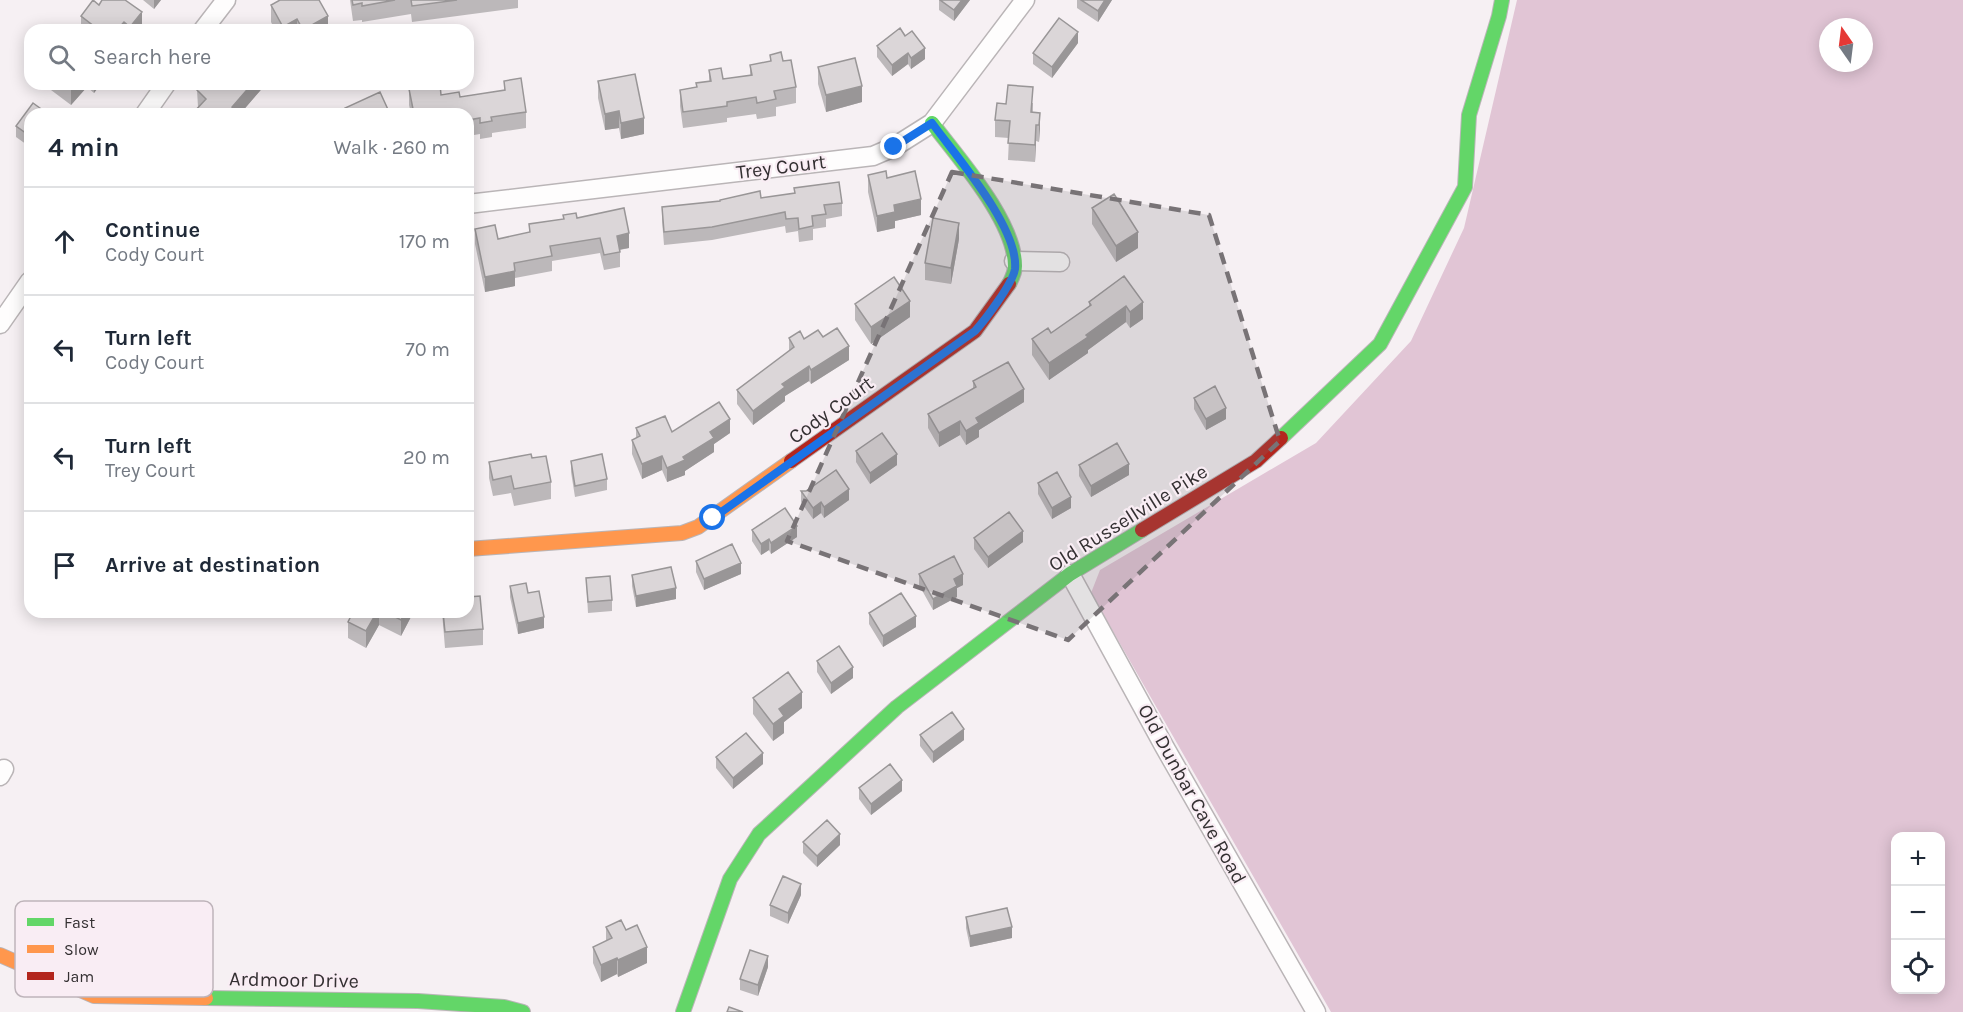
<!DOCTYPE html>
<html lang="en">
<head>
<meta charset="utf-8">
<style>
  :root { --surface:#fff; --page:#f2f2f3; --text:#1f2937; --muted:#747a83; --line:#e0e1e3 }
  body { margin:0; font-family:Karla,sans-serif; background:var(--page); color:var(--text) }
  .controls { position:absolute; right:18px; bottom:18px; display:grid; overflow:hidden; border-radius:12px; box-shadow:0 3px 15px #0003 }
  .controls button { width:54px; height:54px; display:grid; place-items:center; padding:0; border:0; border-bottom:2px solid var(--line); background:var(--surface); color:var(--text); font:30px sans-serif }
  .compass { position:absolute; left:1819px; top:18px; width:54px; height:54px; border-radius:50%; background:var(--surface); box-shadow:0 3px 15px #0003; rotate:346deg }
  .stop { position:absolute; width:18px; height:18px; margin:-14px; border:4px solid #1a73e8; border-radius:50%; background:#fff }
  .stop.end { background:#1a73e8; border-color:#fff; box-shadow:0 2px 6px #0008 }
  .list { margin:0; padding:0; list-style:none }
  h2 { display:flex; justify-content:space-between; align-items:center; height:78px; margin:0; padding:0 24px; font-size:26px }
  h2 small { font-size:20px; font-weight:400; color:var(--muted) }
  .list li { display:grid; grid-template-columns:39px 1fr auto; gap:18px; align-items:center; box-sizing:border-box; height:108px; padding:0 24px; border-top:2px solid var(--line) }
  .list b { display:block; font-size:22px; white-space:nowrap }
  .list p { margin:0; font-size:20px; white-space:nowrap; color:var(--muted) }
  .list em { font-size:20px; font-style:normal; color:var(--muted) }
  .icon { flex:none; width:33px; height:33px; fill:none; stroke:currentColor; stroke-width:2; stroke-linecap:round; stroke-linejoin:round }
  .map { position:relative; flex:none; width:1963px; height:1012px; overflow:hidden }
  .search { position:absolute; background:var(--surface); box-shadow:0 3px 15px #0003; left:24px; top:24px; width:450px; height:66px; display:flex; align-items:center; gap:15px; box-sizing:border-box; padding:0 21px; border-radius:18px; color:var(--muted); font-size:22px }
  .panel { position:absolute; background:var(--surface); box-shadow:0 3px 15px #0003; left:24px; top:108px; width:450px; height:510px; border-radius:18px }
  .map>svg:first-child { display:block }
</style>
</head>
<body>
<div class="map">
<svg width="1963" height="1012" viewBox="0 0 1963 1012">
  <rect width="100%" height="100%" fill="#f6f0f3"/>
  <!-- forest -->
  <path fill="#e1c5d5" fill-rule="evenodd" d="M1517,0H1963V1012H1331L1091,593L1100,570L1316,443L1411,341L1464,228ZM1828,27H1864V63H1828ZM1896,836H1940V990H1896Z"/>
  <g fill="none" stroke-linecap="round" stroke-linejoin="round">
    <!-- street casing -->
    <g stroke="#bab5b7" stroke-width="21">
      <path id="street" d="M203,30L226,0
        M145,114L166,84
        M468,204L873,156L894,147L932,123L1025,0
        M1014,261L1060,262
        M0,324L30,281
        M1070,574L1164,746L1316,1012
        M0,776L4,769"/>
    </g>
    <!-- fast casing -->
    <g stroke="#bab5b7" stroke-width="16">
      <path id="fast" d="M932,123C959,159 1015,221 1015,266C1015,273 1012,278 1009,284
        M1281,438L1380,344L1465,187L1469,115L1499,16L1502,0
        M206,998L418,1001L504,1007L523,1012
        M683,1012L730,879L759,834L897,707L1070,574L1142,530"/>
    </g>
    <!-- slow casing -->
    <g stroke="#bab5b7" stroke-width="16">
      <path id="slow" d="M468,549L682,533L698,527L791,461
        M0,955L94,996L206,998"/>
    </g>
    <!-- jam casing -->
    <g stroke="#bab5b7" stroke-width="16">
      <path id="jam" d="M791,461L975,331L1009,284
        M1142,530L1256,461L1281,438"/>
    </g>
    <!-- street -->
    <use href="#street" stroke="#fefdfd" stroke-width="18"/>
    <!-- fast -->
    <use href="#fast" stroke="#63d668" stroke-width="14"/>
    <!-- slow -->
    <use href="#slow" stroke="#ff974d" stroke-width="14"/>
    <!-- jam -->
    <use href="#jam" stroke="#b3261e" stroke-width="14"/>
  </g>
  <!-- wall -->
  <path fill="#bcb8ba" d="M143,0H161L154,9Z
    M350,0H518V8L412,22L411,14L362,22V20L353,21Z
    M939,0H970L954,21L939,10Z
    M1077,0H1112L1098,22L1077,8Z
    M99,5L142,29L140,30H81V16Z
    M271,5L328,30H275L271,22Z
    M900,28L925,59L911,69L908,64L892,76L877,57V46Z
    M1078,43L1052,78L1033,64V53Z
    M770,55L783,61L796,87V103L776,107V116L757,119L756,114L727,118V122L683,128L680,106V90L696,87L709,81V70L723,79L750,76V65L770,62Z
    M818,67L862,102L826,112L818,84Z
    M504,81L526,112V128L492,133V137L480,139V134L468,136V114H411L409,105V89L441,95L460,97L504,91Z
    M598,81L644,134L621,139L619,128L605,130L598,98Z
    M51,84H101L94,93L87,87L71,105L51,90Z
    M225,84H266L240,114H193L198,107L197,90L222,87Z
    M1033,103V112L1040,113L1039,142L1036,141L1035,162L1008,160L1009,138L995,137V120L1006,104Z
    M30,114V147L16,137V126Z
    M868,175L887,178L921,215L895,221V228L877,232L868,192Z
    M794,188L842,203V216L826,219V227L813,229V240L799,242L798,231L786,233L785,226L712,240L664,245L662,220V207L761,198L794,194Z
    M1092,208L1138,248L1116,262L1092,224Z
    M563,215L577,218L629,248L620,250V267L604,270L600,253L552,261V271L515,278V286L485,292L475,244V229L498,239L529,233V224L563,219Z
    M959,239L951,284L925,280V263Z
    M1124,276L1143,319L1130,328L1126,322L1088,350V353L1049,380L1032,355V339L1051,333L1089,307V302Z
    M855,304L910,317L871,344L855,320Z
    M823,337L849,360L811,384L809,381L785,396V401L753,425L737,404V390L789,351V338L804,339Z
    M973,381L1024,402L979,430V437L966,445L960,435L939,447L928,428V414L973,389Z
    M1194,398L1226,419L1206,430L1194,409Z
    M636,428L672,432L730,433L714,444V452L685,471V475L667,482L662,470L642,479L632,454V440L636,438Z
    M856,451L897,465L870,484L856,462Z
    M532,458L551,482V499L514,506L511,493L493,496L489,478V462Z
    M571,461L607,479V490L575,497L571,472Z
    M1079,465L1129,475L1091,497L1079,476Z
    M1038,483L1071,508L1052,519L1038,494Z
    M801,491L849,500L824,518L821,513L813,519L801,502Z
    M752,530L797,537L771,554L769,550L761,555L752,541Z
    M974,538L1023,542L988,568L974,549Z
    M696,561L741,574L704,590L696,572Z
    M919,574L963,585L957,588V597L933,610L919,585Z
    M632,575L676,599L636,607L632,586Z
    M586,578L612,600V611L588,613Z
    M510,586L528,593L544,628L518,634L510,597Z
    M353,612H413V613L401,636L379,625L366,648L348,638V622Z
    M442,612H468L483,629V645L445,648Z
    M869,613L916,627L883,647L869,624Z
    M817,661L853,678L831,694L817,672Z
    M753,698L802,708L784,722V733L773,741L753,714Z
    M920,735L964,740L933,763L920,746Z
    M716,757L763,764L733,789L716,768Z
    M859,788L902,791L871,815L859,799Z
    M803,842L840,845L817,867L803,853Z
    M801,895L788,924L770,916V905Z
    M966,917L1012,938L970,947L966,928Z
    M606,927L626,930L647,963L618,977L617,974L601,982L593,963V947L606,941Z
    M768,967L758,996L740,990V979Z"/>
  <!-- shaded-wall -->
  <path fill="#999697" d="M154,0H161L154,9Z
    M962,0H970L954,21V10Z
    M1105,0H1112L1098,22V11Z
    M142,12V29L140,30H130V27Z
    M328,16V30H303Z
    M297,19V30H283V27Z
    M124,22V30H117Z
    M1078,32V43L1052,78V67Z
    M925,48V59L911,69V58Z
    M908,53V64L892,76V65Z
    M75,84H87V87L71,105V88Z
    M94,84H101L94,93Z
    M252,84H266L240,114H230L232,107Z
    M862,86V102L826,112V95Z
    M619,111V128L605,130V114Z
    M1040,113V129L1039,142V125Z
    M644,118V134L621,139V123Z
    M1036,125V141L1035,162V145Z
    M921,199V215L895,221V228L877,232V216L894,205Z
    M959,223V239L951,284V268Z
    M1138,232V248L1116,262V246Z
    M629,233V248L617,250V236Z
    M515,271V286L485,292V277Z
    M910,301V317L871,344V327Z
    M1143,302V319L1130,328V312Z
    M1126,306V322L1088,350V353L1049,380V363L1086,335Z
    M849,346V360L811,384V370Z
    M809,366V381L785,396V401L753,425V411L782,384Z
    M1024,389V402L979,430V437L966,445V431L976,418Z
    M1226,408V419L1206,430V419Z
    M730,419V433L714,444V452L685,471V475L667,482V468L683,457L710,432Z
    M960,421V435L939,447V433Z
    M897,454V465L870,484V473Z
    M662,456V470L642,479V464Z
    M1129,464V475L1091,497V486Z
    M849,489V500L824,518V507Z
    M1071,497V508L1052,519V508Z
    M821,502V513L813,519V508Z
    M797,526V537L771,554V543Z
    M1023,531V542L988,568V557Z
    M769,539V550L761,555V544Z
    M741,563V574L704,590V579Z
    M963,574V585L957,588V597L933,610V599L954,579Z
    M676,588V599L636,607V596Z
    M377,612H379V625L366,648V631Z
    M405,612H413V613L401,636V620Z
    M916,616V627L883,647V636Z
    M544,617V628L518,634V623Z
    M853,667V678L831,694V683Z
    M802,692V708L784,722V733L773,741V724L779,709Z
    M964,729V740L933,763V752Z
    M763,753V764L733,789V778Z
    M902,780V791L871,815V804Z
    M840,834V845L817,867V856Z
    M801,884V895L788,924V913Z
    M1012,927V938L970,947V936Z
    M647,947V963L618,977V960Z
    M768,956V967L758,996V985Z
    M617,958V974L601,982V965Z"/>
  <!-- building -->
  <path fill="#dbd6d8" stroke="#999697" stroke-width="1.5" d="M93,0L99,5L102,0H125L142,12L130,27L124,22L117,30H99L81,16Z
    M280,0H319L328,16L303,30L297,19L283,27L271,5Z
    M352,0H395L362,6V3L353,5Z
    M411,0H457L412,6Z
    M940,0H962L954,10Z
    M1081,0H1105L1098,11Z
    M1059,18L1078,32L1052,67L1033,53Z
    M247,25L253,30H243Z
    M900,28L905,36L912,31L925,48L911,58L908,53L892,65L877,46Z
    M781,52L783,61L791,60L796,87L774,91L776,99L757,103L756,97L727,102V106L683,112L680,90L697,87L696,83L711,81L709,70L721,68L723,79L752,75L750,65L771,61L770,55Z
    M855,58L862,86L826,95L818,67Z
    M635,74L644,118L621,123L619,111L605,114L598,81Z
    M521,78L526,112L491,117L492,121L480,123V118L468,120V114H414L409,89L434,84H440L441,95L459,92L460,97L505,90L504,81Z
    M65,84H75L71,88Z
    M203,84H220L222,87L225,84H252L232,107L235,109L230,114H194L193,113L206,99L197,90Z
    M1008,85L1033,87L1031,112L1040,113L1039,125H1036L1035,145L1008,143L1010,121L995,120L997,103L1006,104Z
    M380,92L390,114H348L345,108Z
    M33,103L48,114H30V136L16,126Z
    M886,171L887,178L915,171L921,199L894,205L895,212L877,216L868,175Z
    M839,182L842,203L824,205L826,214L812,216L813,226L799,229L798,218L786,219L785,212L712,227L664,232L662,207L720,201V200L760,191L761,198L795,193L794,188Z
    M1114,194L1138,232L1116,246L1092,208Z
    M624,208L629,233L617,236L620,252L604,255L600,238L550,246L552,256L514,263L515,271L485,277L475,229L495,225L498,239L530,232L529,224L564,219L563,215L576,213L577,218Z
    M933,218L959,223L951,268L925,263Z
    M1124,276L1143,302L1130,312L1126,306L1086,335L1088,337L1049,363L1032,339L1048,328L1051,333L1091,305L1089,302Z
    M894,277L910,301L871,327L855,304Z
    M837,328L849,346L811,370L809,366L782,384L785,387L753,411L737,390L794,347L789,338L800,331L804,339L818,330L823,337Z
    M1008,362L1024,389L976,418L979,423L966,431L960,421L939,433L928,414L976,387L973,381Z
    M1215,386L1226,408L1206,419L1194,398Z
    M719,402L730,419L710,432L714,438L683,457L685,460L667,468L662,456L642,464L632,440L640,436L636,428L665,416L672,432Z
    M882,433L897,454L870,473L856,451Z
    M1117,443L1129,464L1091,486L1079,465Z
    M531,454L532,458L546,456L551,482L514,489L511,476L493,480L489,462Z
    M602,454L607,479L575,486L571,461Z
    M836,470L849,489L824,507L821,502L813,508L801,491H806Z
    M1057,472L1071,497L1052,508L1038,483Z
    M785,508L797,526L771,543L769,539L761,544L752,530Z
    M1009,512L1023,531L988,557L974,538Z
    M732,544L741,563L704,579L696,561Z
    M954,556L963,574L954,579L957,586L933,599L919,574Z
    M671,567L676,588L636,596L632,575Z
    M610,576L612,600L588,602L586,578Z
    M526,583L528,593L539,591L544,617L518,623L510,586Z
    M901,593L916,616L883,636L869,613Z
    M480,596L483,629L445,632L443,612H468V597Z
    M353,612H377L366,631L348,622Z
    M386,612H405L401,620Z
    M839,646L853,667L831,683L817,661Z
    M788,672L802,692L779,709L784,716L773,724L753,698Z
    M952,712L964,729L933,752L920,735Z
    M746,733L763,753L733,778L716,757Z
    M890,764L902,780L871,804L859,788Z
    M827,820L840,834L817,856L803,842Z
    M783,876L801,884L788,913L770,905Z
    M1007,908L1012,927L970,936L966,917Z
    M621,920L626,930L637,925L647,947L618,960L617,958L601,965L593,947L612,938L606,927Z
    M750,950L768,956L758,985L740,979Z
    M729,1007L743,1012H727Z"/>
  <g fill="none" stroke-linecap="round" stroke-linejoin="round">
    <!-- route -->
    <path stroke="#1a73e8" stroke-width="8" d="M713,518L975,331C985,320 1013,283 1015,269C1019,228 956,156 932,123L894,147"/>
  </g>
  <!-- marked area -->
  <path fill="#787376" fill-opacity="0.2" stroke="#787376" stroke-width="4.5" stroke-dasharray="12 8" stroke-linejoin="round" d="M952,172L1209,215L1280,441L1068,640L787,541Z"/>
  <g text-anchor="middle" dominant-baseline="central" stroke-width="4.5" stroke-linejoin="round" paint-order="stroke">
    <!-- street labels -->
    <g font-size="20" fill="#343032" stroke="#f9edf4">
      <text transform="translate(781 167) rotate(-7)">Trey Court</text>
      <text transform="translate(831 410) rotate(-36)">Cody Court</text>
      <text transform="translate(1128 518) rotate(-32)">Old Russellville Pike</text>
      <text transform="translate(1192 794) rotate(61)">Old Dunbar Cave Road</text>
      <text transform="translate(294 980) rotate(1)">Ardmoor Drive</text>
    </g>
  </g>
  <!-- legend -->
  <rect x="15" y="901" width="198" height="96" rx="9" fill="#f9edf4" stroke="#beb4ba" stroke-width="1.5"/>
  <rect x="27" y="918" width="27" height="8" fill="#63d668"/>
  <rect x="27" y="945" width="27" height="8" fill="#ff974d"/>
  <rect x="27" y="972" width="27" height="8" fill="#b3261e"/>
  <g font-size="16" fill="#343032">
    <text x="64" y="928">Fast</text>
    <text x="64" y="955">Slow</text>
    <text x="64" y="982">Jam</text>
  </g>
</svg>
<div class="controls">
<button>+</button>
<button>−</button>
<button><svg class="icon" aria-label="locate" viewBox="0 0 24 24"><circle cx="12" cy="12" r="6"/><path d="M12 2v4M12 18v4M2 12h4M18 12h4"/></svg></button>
</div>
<svg class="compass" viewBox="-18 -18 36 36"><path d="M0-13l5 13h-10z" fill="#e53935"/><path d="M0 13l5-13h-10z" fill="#747a83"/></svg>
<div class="stop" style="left:713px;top:518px"></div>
<div class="stop end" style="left:894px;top:147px"></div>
<div class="search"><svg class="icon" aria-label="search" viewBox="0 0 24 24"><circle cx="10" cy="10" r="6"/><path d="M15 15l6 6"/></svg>Search here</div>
<section class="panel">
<h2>4 min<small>Walk · 260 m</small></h2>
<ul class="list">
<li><svg class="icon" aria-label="ahead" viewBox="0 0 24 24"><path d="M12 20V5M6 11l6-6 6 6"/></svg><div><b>Continue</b><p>Cody Court</p></div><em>170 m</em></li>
<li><svg class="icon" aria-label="left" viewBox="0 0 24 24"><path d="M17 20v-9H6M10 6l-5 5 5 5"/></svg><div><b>Turn left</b><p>Cody Court</p></div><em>70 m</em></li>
<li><svg class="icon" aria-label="left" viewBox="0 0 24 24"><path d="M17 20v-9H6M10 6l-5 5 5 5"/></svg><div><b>Turn left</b><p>Trey Court</p></div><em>20 m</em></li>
<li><svg class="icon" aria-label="arrive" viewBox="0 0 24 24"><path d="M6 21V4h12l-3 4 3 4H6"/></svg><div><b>Arrive at destination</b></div></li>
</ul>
</section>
</div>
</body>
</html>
